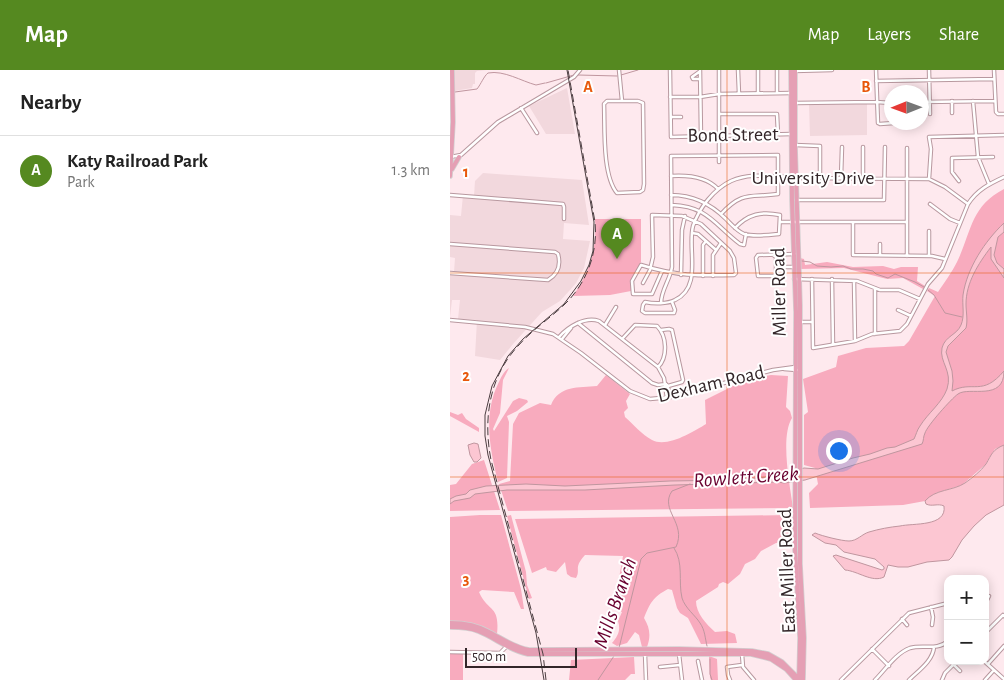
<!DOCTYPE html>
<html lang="en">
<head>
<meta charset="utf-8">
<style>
  :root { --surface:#fff; --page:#f2f2f2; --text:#222; --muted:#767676; --line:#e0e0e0; --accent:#558920 }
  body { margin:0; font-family:"Alegreya Sans",sans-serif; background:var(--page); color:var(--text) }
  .controls { position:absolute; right:15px; bottom:15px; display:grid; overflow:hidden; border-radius:10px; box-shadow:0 2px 12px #0003 }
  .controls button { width:45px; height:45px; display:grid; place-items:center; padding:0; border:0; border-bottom:1px solid var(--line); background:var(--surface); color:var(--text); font:25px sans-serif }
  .compass { position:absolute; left:434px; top:15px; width:45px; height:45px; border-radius:50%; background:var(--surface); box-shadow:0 2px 12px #0003; rotate:269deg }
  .scale { position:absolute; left:15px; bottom:12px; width:112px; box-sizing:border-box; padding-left:5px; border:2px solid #332629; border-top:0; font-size:14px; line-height:18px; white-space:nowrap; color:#332629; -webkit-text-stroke:4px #fff; paint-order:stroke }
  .you { position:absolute; left:388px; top:380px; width:18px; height:18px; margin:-12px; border:4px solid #fff; border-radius:50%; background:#1a73e8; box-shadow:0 0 0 8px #1a73e833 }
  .badge { display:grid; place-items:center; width:32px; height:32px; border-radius:50%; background:var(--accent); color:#fff; font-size:16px; font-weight:700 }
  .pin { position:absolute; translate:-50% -41px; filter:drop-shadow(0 1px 2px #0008) }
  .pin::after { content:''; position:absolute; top:26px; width:18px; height:15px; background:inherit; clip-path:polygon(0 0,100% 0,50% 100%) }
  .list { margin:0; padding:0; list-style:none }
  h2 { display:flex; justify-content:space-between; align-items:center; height:65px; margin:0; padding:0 20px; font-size:21px }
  h2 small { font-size:16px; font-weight:400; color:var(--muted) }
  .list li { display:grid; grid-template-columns:32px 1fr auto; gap:15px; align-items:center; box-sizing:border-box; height:70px; padding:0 20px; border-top:1px solid var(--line) }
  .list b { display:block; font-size:19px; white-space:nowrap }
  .list p { margin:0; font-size:16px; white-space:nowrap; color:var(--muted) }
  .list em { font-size:16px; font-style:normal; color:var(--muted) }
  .map { position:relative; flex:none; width:554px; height:610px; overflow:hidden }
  header { display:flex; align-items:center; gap:30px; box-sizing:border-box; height:70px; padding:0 25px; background:var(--accent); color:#fff }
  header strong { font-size:24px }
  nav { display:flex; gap:28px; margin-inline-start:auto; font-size:18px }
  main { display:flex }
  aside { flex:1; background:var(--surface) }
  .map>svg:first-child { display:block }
</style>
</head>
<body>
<header>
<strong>Map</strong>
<nav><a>Map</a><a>Layers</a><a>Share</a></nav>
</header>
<main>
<aside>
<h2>Nearby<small></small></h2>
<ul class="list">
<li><span class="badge">A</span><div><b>Katy Railroad Park</b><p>Park</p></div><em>1.3 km</em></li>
</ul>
</aside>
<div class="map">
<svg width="554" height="610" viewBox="0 0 554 610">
  <rect width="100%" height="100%" fill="#fee9ee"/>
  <!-- built -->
  <path fill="#f2d8dd" d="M4,0H37L27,1L25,3V14H23L22,18L4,21Z
    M117,18L125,64H96L79,36Z
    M417,33V65L360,66L359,34Z
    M33,103L132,110L139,155L114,153L113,169L140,171L134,198L126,213L120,220L110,231L92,242L63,274L50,290L25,286L27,250L8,249L10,230H2L0,247V202H4L5,188L0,187V145L11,146L13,125L24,126L25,111Z"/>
  <!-- green -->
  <path fill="#f8abbe" d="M554,119V375L545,379L535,395L512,415L486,423L475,431L453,435L360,438L359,423L368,414L365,398L354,395V345L358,342L353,309L386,297L388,286L416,278L454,276L459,271L485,226L477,221L479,218L488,222C494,213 502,202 507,192C522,161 520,137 554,119Z
    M145,149H191V192L182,212L181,221L160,225L123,226C140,201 147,179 145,149Z
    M350,188L354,189L355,195L377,192L403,197L433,196L444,199L451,197H468L467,211L475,216L473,219L453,208L437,209L394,198L350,199Z
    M59,298L53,310L50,343L43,359L44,361L63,331L69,328L77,330L78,332L67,341L57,346L59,352L57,408L48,412C40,380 33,345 48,314C51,308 53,302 59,298Z
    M156,305L180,324L176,331L178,338L174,342L175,347C183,354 192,365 202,370C217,378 243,362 256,354L255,330L297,309L321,305L338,306L336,337L340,341L342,348C330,367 340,416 343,438L58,441L49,414L60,411L63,354L69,343L90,333L101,335C109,315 129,318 147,316Z
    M0,342L8,345L12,343L16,349L29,358V362L0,346Z
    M34,390L50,440L0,441V415L6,414L22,394Z
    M30,445H51L71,519L74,539H71L64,522L32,520L29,522C38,543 50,534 47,564C31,555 18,552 0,552V447Z
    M61,445L76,502L77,515L82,528L79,529L57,446Z
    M339,445L340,472L326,473L311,481L305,489L295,494L290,504L278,514L273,512L269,514L268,517L246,531C246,543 256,554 265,562L277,561L285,564L287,573L251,574L238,548L230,543L227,538L222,520L218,519C203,527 200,533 194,548C200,558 201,566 197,577H192L189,565L185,562L177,573L167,576L162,573C168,566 171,560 168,551L172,542L166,540L165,530L173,486L135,485C123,498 131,499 126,508L121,507L117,504L115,492L106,502L97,500L96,497L82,503L65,449Z
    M0,583H13V610H0Z
    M259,586L267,589L268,610H261L260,608Z
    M184,587L185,604H181L175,610H119L121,590Z"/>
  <!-- water -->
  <path fill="#fcc6d2" stroke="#c0969f" d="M554,153V162L548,167L544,185L547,193L554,199V208L541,189V177C528,194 516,213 516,234C516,242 518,250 516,258L498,276L496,282L502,301L503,311L502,321C523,310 532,327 554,301C554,332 519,316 508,324C501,329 477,356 475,363C473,367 474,370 472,374L355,410L334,413L328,412L225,415L135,420H57L25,424L20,428L4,431L0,434V429L6,426L16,424L20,420L36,416L76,414L115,416L220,411L284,410L330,406L354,398L368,399L403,388L420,384L437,378L445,377L464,369C466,365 467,360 470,356C478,343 492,333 497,319C503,301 489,292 492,278C495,266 507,265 511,255C515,246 512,234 513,225C517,198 535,171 554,153Z
    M24,373L28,374L31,388L27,392H24L20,385L18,375Z
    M554,375V435L536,445L524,456L512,470L502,487L499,490L477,492L458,497H448L438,495L434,507C422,513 408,501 395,500L383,486L386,485L432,500L434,499V497L425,489L394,482L386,475L375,473L362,465L365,463C372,466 392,471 399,471C407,471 412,464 419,462C429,459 440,457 450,456C463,453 497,457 494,436C488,433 482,437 476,434L475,431C485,419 503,421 515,413C522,408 531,401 536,394C542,384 542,380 554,375Z"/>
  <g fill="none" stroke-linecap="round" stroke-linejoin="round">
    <!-- stream -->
    <path stroke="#c0969f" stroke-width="1" d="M128,5L167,6
      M171,5L188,0
      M96,13L124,5
      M5,22L27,19C31,14 34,6 38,3C54,0 71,11 86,15L95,13
      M352,191L360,192L367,196L381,197L393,196L401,199H413L423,201L426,204L438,208L445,204L465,212L474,217
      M478,220L484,225L495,243L512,247
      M224,478C234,493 228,511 232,528C235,538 245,545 250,553C255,560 255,568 257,576
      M169,578L191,489L197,483L226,477C237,453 209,440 222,421L240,414
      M260,589V604L262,610
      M148,610L164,586"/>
    <!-- minor casing -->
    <g stroke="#b8989f" stroke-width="4.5">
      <path id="minor" d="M169,0L172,31
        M220,0L221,67L341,64
        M250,0L251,66
        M288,0L289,24
        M308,0V23
        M327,0V23
        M426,0L428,53L430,54L458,52
        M479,0L480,44
        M544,0L546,42L548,44H554
        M344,1L382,0
        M249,2L242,7L243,9H250
        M426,11L544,9
        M220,27H250L269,24L341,23
        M157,31H188L193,33L194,114L193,120L190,122L167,123C152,105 155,57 154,34Z
        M502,31V43
        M523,31L528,87L539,114
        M472,32L545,31
        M346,33L426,32L442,33
        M71,38L87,63
        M269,44H327L328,64
        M221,47H231
        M345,75L370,76V108
        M0,87L11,85L48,52L124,7L130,0
        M269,92V0
        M221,106C237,105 257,107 268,119
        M347,108L479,109L495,117L518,134
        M391,108L392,77
        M413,108V77
        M479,109L481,79L479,67L554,65
        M509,111L502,102V88L543,87
        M0,125L113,134L114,137V149
        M221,125C244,125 261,134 276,149C282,155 287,161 294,164C304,167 319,165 329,164L330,145C312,141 298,144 285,158
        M346,130H434L435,77
        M480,134L500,149L510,153
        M222,135C257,136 265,155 290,174L294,175L296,164
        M330,152H457
        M403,152V185L482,186L495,189
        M242,163L248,164L265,179
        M0,174L105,182L108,184C111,195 108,204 98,210L0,203
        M430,174V185
        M323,185L326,187V205L323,206H308L306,188L308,185L345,184
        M457,186V78
        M479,186V161
        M326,197H344
        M231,205L232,160L235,146
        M253,206V175L256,171
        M263,206V185L271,173
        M344,209L407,211L430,220H449L470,229
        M362,209L363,278L405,271L422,264L450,261L457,254L478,214L492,198L518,134C527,120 539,114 554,107
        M382,209L383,274
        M404,211L405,271
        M193,213L200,200C201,196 202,191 203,187L202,145L232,146L251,154L280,181L284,188L286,203L284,205C248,206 226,206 191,195L182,211L183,224H202L212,201
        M425,218V264
        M222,232L225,240L224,243H195L192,241L193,235L195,232C204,234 217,234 225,230C253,217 237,179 243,156C249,138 264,119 281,111C302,102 320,107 341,107
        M211,233C211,220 220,210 222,197L221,86L328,85V124C301,128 293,120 271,144
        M448,240L461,246
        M0,250L75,257L103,264L131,283L180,321L200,329L221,327L323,300L345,297
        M349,252H362
        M128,253L202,313L208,315L216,314
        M155,255L166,237
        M211,260L219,259L222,260L233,310L232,312L218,316
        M109,267C118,257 135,246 149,251L208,297L214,308L217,328
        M173,268L185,255L207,256C217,266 218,287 208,297
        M112,269L121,258
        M334,299L347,300
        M217,315L221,327
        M535,534L539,526
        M481,537L483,547L482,555
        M452,549L457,555
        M535,563L553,545L554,546
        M422,579L439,596
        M0,582L50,583L57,576
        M195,584L196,610
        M229,584L232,610
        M292,584L293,597L304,610
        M248,591L252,610
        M534,591L554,609
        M538,594L554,576
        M504,595L510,601
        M210,597L230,595
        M280,610L278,605L277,597L292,595
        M391,610L459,543L498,533
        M425,610C435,600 446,583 460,578C473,574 487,581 498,571
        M459,610C468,601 483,591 484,577
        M492,610L495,603L507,591
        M535,610L544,600"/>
    </g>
    <!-- major casing -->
    <g stroke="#d2cfd0" stroke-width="5.5">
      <path id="major" d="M341,0L342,130L346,242L345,479L350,568L349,610
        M345,0V75L350,235V494L354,568L353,610
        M2,99L9,87
        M0,106L3,52L2,0
        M0,553C14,553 27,555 39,562C53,569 63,577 79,580L229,579L302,581L318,584L332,592L349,609
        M0,557C9,557 19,557 28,561C46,568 58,580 78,584H301L321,589L336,599L346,610"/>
    </g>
    <!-- minor -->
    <use href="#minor" stroke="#fff" stroke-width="2.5"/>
    <!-- major -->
    <use href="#major" stroke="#e59fb4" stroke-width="4"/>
    <!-- tram -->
    <path stroke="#4c3e41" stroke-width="1" d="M94,610L86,563L38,385L35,366V345L42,316L58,286L73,269L114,234L131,211L139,195L143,181L144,152L117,0"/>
    <!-- rail -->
    <path stroke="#4c3e41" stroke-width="1" stroke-dasharray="8 4" stroke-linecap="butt" d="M96,610L93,584L41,390C33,349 39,307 68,276C82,260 99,249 114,235C137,213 148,183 145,152L118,0"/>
  </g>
  <!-- grid -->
  <path fill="none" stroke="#e8590c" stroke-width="1" stroke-opacity="0.55" d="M277,0V610M0,203H554M0,407H554"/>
  <g text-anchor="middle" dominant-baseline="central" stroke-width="4" stroke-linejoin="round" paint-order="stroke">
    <!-- street labels -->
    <g font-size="20" fill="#332629" stroke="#fff">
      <text transform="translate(283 65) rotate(-1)">Bond Street</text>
      <text x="363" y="108">University Drive</text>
      <text transform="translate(329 222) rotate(-91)">Miller Road</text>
      <text transform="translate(261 314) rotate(-13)">Dexham Road</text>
      <text transform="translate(337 501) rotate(-92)">East Miller Road</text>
    </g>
    <!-- water labels -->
    <g font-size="21" font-style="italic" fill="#69002f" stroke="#fff">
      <text transform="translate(296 407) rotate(-4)">Rowlett Creek</text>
      <text transform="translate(165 533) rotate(-71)">Mills Branch</text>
    </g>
  </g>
  <g font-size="16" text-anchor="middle" font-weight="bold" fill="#e8590c" stroke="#fff" stroke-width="4" stroke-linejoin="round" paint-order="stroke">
    <text x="138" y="22">A</text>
    <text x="416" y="22">B</text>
    <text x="16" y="107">1</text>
    <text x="16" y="311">2</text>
    <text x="16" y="514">3</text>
  </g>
</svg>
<div class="controls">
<button>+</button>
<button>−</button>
</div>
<svg class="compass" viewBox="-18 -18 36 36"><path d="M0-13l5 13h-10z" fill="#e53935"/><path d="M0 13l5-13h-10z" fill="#767676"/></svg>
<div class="scale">500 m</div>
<div class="you"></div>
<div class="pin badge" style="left:167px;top:189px">A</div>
</div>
</main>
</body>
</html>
